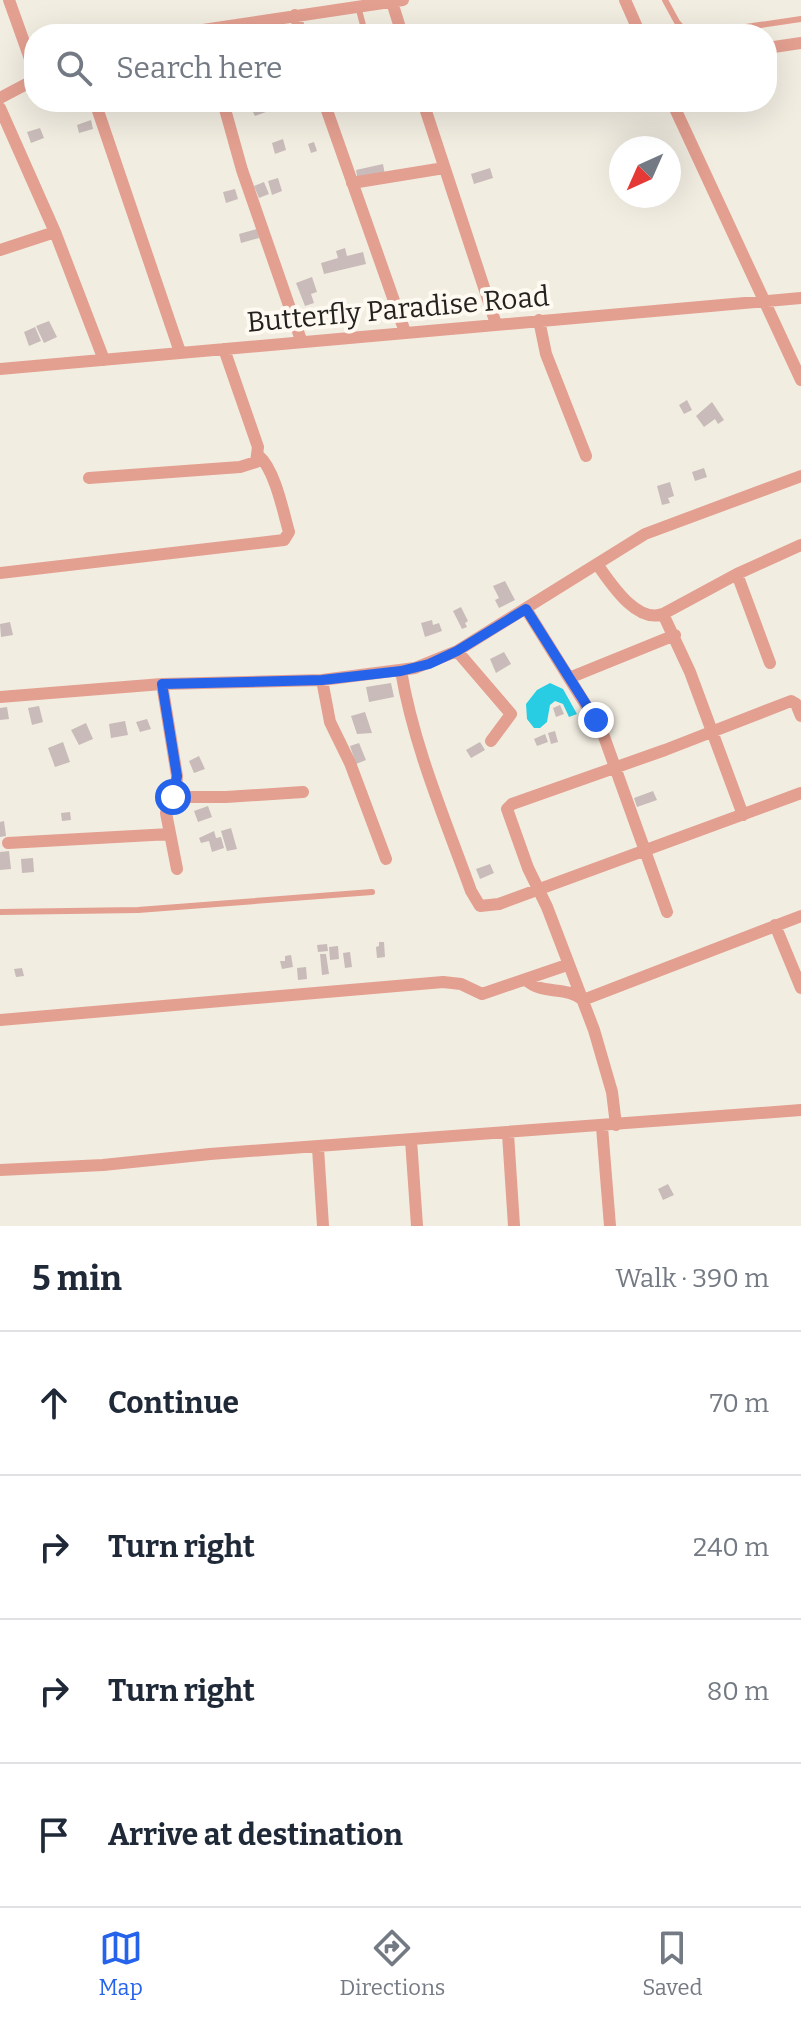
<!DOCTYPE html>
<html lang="en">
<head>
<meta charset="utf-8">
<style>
  :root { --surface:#fff; --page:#f2f2f3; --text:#1f2937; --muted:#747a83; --line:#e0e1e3; --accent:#2563eb }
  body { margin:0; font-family:Bitter,serif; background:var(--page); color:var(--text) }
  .compass { position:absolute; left:609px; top:136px; width:72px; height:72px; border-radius:50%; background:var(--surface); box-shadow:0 8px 32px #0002; rotate:225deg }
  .stop { position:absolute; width:24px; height:24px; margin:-18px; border:6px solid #2563eb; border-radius:50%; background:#fff }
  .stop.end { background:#2563eb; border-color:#fff; box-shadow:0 2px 8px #0008 }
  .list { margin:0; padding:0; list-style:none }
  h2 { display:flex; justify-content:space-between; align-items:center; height:104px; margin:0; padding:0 32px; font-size:34px }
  h2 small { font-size:26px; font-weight:400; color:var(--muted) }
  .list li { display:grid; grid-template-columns:52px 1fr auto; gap:24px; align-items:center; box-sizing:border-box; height:144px; padding:0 32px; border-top:2px solid var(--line) }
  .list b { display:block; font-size:30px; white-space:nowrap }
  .list em { font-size:26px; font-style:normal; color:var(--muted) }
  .icon { flex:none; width:44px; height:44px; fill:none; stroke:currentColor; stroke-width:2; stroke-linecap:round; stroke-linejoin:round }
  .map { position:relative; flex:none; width:801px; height:1226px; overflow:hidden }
  .search { position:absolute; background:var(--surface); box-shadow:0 8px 32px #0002; left:24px; right:24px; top:24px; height:88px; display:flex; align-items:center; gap:20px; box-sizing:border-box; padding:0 28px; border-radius:32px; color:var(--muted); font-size:30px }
  .sheet { height:680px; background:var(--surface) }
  nav { display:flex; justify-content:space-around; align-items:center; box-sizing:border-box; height:112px; border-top:2px solid var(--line); background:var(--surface); font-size:22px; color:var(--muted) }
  nav a { display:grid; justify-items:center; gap:4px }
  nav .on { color:var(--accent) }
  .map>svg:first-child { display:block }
</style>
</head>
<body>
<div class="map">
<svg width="801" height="1226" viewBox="0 0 801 1226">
  <rect width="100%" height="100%" fill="#f2ede1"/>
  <!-- water -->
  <path fill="#28cde4" d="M550,683L563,689L577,714L569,717L563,704L555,701L550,705L547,722L540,728H534L527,719L526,704L537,690Z"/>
  <!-- building -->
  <path fill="#c8bbb9" d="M256,102H275L277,108L255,116L249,104Z
    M292,102L293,108L280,112L278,103Z
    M91,120L93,129L79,133L77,125Z
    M40,128L44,138L31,143L27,132Z
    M283,139L286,150L275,154L272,143Z
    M314,142L317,151L311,153L308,144Z
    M383,164L385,175L358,181L356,170Z
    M490,168L493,178L474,184L471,174Z
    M278,178L282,191L272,195L268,181Z
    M264,182L269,194L259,198L254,186Z
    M235,189L238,199L226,203L223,192Z
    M257,229L259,238L241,243L239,234Z
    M345,248L347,256L363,252L366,264L324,274L321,263L338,258L336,251Z
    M312,277L317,292L311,294L314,303L305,306L296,283Z
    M49,321L57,337L44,343L36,326Z
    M35,327L41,341L29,346L24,332Z
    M687,400L692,410L684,414L679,405Z
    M712,402L724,420L718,424L715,419L704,427L696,416Z
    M704,468L707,477L695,481L692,472Z
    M670,482L674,496L668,498L670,503L662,505L657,486Z
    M505,581L515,600L499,608L495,600L499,598L493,586Z
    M461,607L468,621L465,623L467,627L462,629L453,611Z
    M432,620L433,625L439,623L442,631L425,637L421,623Z
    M10,622L13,635L1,637L0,624Z
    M504,652L511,664L496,673L490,659Z
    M391,683L394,697L369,702L366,687Z
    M560,705L564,714L556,717L553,708Z
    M39,706L43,722L32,725L28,708Z
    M7,707L9,719L0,720V708Z
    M365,712L372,733L357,734L351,716Z
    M147,719L151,729L140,732L136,722Z
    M125,721L128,735L111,738L109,724Z
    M86,723L93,739L79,745L71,730Z
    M555,731L558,742L551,744L548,733Z
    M545,734L548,742L537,746L534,739Z
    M63,742L70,762L55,767L48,748Z
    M480,742L485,750L471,758L466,750Z
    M359,743L366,760L356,764L350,746Z
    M199,756L205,769L194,773L189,761Z
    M653,791L657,800L637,807L634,798Z
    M208,806L212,817L198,822L194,811Z
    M70,812L71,820L62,821L61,813Z
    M4,821L6,836L0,837V822Z
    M231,828L237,849L227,851L221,831Z
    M214,831L216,838L221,837L224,848L212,852L209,841L201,843L199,838Z
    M9,851L11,869L0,870V852Z
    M33,858L34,872L22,873L21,859Z
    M490,864L494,873L480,879L476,869Z
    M379,942H384L385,957L377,958L376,947L379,946Z
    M327,944L328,951L318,952L317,945Z
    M338,946L339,959L330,960L329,947Z
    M350,952L352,967L345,968L343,953Z
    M320,954H326L329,974L322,975Z
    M291,955L293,967L282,969L280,961H285V956Z
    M306,967L307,979L298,980L297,968Z
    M22,968L24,976L16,977L14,969Z
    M668,1184L674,1195L663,1200L658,1189Z"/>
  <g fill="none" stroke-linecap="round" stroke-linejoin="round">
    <!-- lane -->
    <path stroke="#e39f90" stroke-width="6" d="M665,0L677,22L686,32L705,33L801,19
      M358,6L364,29
      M0,912L138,910L372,892"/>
    <!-- street -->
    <path stroke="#e39f90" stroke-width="12" d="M9,0L34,70
      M625,0L640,34
      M392,2L402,34
      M295,15L301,34
      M176,34L403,0
      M767,48L801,43
      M0,98L34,80
      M95,102L180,352
      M223,102L242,170L301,340
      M324,102L405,332
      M423,102L496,324
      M672,102L801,380
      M0,108L55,232L104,360
      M352,183L444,168
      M0,250L55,232
      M539,320L546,354L586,456
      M0,369L801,298
      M89,478L240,467L256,462L258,447L224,349
      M597,564C610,582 636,624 663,614
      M0,573L284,540L289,532C283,511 275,470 259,456
      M737,574L770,663
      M526,609L602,731L667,912
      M457,651L511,714L491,741
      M401,671C414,747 445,819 471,891L480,906L499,904L801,793
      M569,678L675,635
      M322,680L330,722L350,763L386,859
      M162,684L177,776L176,791L166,813L177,869
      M0,697L162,684L322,680L415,668L457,651L645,534L801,476
      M173,797H226L303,792
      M743,815L690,672L663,614L737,574L801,545
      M8,843L170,834
      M775,925L801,988
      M526,980C543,996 566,985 583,1000L801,916
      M0,1020L443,982L461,984L482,994L567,965
      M616,1125L612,1092L594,1030L547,907L528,868L507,809L512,804L665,750L791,701L796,704L801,716
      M602,1127L610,1226
      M508,1134L514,1226
      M411,1140L417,1226
      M318,1148L323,1226
      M0,1170L103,1165L210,1154L801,1110"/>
  </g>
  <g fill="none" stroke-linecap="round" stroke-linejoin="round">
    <!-- route -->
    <path stroke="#2563eb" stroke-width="10" d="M173,797L177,776L162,684L322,680L401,671L429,664L457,651L526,609L596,720"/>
  </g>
  <g text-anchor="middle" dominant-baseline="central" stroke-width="8" stroke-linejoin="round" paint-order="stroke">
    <!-- street labels -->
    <g font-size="28" fill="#24221e" stroke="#fefaf1">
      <text transform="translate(398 309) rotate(-5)">Butterfly Paradise Road</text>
    </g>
  </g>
</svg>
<svg class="compass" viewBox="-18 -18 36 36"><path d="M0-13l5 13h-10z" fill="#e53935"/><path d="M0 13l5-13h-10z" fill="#747a83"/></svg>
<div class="stop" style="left:173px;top:797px"></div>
<div class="stop end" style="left:596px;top:720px"></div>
<div class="search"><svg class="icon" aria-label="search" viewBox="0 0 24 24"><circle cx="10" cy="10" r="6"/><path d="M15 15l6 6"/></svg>Search here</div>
</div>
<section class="sheet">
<h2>5 min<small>Walk · 390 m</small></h2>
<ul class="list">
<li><svg class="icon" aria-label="ahead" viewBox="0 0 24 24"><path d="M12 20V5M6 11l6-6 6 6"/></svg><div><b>Continue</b></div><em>70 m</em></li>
<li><svg class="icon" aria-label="right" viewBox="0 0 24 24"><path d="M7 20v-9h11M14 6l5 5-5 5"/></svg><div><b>Turn right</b></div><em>240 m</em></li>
<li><svg class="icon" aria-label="right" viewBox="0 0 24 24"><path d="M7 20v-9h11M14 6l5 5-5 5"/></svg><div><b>Turn right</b></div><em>80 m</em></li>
<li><svg class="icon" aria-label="arrive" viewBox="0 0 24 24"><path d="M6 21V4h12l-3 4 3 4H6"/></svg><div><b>Arrive at destination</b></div></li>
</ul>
</section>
<nav>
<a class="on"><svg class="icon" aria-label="map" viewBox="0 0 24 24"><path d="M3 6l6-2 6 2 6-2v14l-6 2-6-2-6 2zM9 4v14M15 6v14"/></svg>Map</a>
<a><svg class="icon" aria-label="directions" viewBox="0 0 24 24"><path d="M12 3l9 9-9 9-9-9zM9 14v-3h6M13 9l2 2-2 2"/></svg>Directions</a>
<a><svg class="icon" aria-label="saved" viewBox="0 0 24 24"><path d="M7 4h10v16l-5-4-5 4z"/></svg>Saved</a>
</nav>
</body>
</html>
